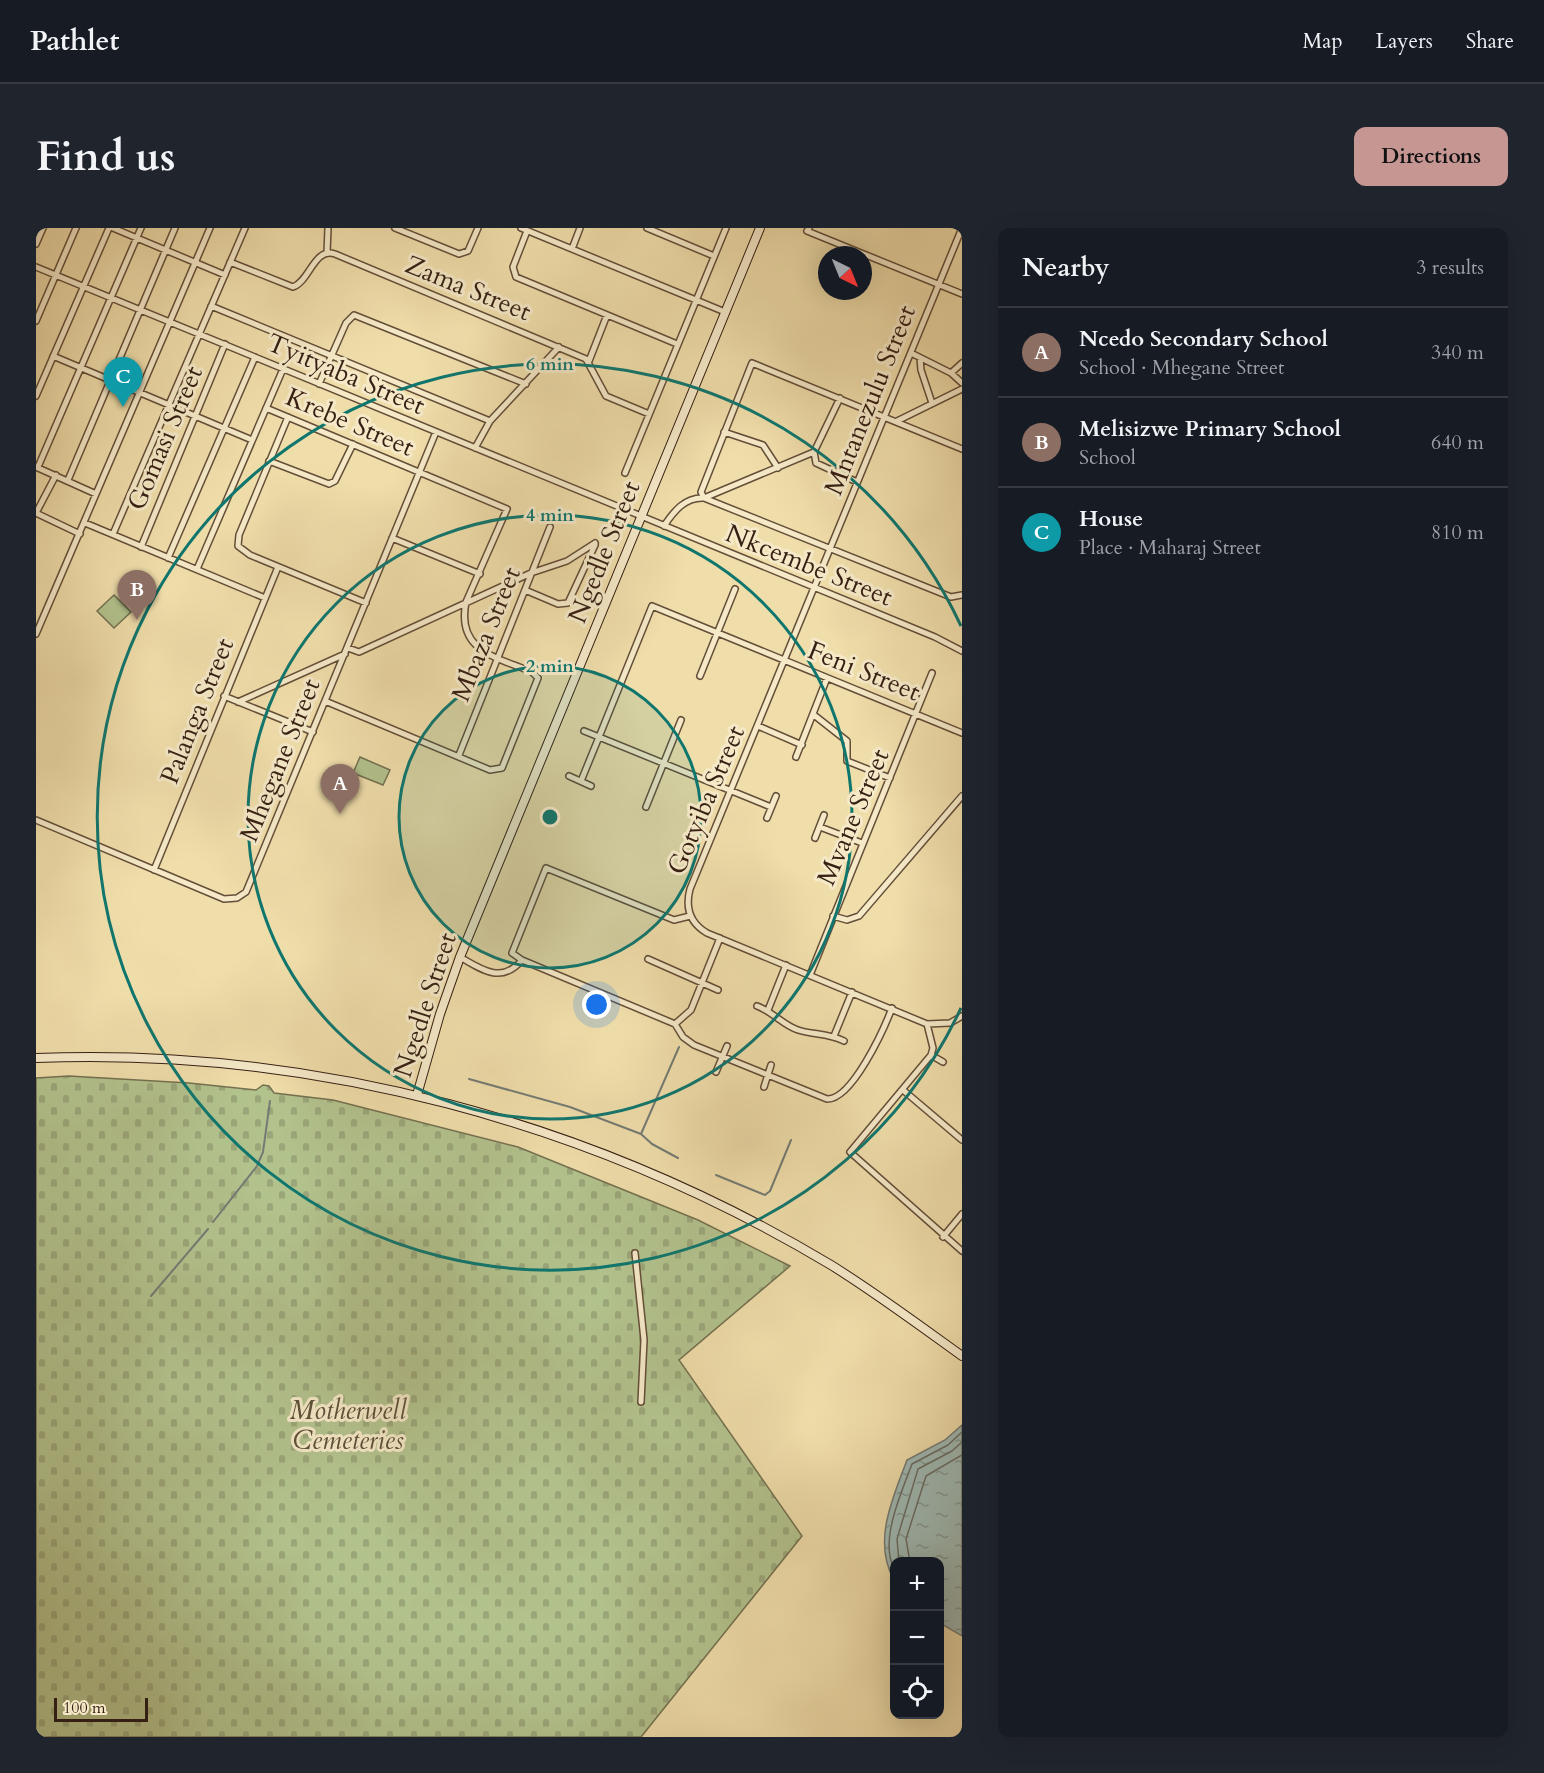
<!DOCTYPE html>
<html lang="en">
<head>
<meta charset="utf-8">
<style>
  :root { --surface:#171b24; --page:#20242c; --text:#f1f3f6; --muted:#9ea1a6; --line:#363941; --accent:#c59692 }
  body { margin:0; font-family:Cardo,serif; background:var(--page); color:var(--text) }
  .controls { position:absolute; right:18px; bottom:18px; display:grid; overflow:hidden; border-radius:12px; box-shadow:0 6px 24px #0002 }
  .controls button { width:54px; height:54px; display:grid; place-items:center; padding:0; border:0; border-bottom:2px solid var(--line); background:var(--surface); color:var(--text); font:30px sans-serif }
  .compass { position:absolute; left:782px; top:18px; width:54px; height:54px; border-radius:50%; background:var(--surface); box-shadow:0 6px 24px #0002; rotate:137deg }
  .scale { position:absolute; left:18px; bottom:15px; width:94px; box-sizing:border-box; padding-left:6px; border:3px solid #361f13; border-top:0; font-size:16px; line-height:21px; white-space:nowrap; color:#361f13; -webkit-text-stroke:4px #f5e9c8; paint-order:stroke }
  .you { position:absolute; left:561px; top:777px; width:21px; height:21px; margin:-15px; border:4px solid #fff; border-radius:50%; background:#1a73e8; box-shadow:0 0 0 9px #1a73e833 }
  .badge { display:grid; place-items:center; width:39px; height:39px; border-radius:50%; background:var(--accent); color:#fff; font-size:20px; font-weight:700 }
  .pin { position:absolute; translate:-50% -50px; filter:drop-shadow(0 2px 3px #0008) }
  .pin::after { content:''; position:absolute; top:32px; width:21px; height:18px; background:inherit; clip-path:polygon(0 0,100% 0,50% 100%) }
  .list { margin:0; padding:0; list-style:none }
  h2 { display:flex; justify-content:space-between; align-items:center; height:78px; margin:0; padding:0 24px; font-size:26px }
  h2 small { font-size:20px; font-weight:400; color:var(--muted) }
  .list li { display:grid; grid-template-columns:39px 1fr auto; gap:18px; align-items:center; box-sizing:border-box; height:90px; padding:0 24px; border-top:2px solid var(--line) }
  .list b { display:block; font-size:22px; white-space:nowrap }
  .list p { margin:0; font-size:20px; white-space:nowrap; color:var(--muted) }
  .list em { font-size:20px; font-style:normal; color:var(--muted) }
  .icon { flex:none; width:33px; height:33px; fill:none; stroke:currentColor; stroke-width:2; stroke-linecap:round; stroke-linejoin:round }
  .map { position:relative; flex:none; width:926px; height:1509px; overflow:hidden; border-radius:12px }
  header { display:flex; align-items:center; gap:36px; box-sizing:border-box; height:84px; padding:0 30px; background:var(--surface); border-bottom:2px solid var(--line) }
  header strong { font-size:28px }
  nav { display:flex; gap:33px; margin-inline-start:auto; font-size:21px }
  .intro { display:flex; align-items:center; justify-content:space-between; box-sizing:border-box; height:144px; padding:0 36px }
  h1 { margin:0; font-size:42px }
  .button { padding:15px 27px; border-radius:12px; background:var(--accent); color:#111; font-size:21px; font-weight:700 }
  main { display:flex; gap:36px; padding:0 36px }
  aside { flex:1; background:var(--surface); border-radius:12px; box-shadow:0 6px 24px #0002 }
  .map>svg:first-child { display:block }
</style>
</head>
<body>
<header>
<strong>Pathlet</strong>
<nav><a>Map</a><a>Layers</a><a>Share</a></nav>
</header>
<div class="intro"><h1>Find us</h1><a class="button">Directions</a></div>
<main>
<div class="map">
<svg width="926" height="1509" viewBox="0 0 926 1509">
  <defs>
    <pattern id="cemetery-stones" width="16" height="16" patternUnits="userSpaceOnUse" patternTransform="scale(1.5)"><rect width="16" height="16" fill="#b2c28d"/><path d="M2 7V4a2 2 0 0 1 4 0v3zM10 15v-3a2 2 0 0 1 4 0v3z" fill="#9aa679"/></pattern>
    <pattern id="water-ripples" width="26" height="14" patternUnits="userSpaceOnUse" patternTransform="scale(1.5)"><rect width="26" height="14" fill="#9eb9b4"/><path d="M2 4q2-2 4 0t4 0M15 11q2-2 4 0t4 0" fill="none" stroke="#829691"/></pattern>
  </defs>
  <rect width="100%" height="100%" fill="#efddaa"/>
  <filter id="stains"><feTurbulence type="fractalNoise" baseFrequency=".00333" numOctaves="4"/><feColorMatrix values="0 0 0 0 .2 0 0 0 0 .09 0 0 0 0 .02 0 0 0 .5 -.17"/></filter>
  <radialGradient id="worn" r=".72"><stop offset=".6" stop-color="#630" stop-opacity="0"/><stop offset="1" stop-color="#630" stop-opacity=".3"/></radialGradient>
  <!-- cemetery -->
  <path fill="url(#cemetery-stones)" stroke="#747050" stroke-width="1.5" d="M33,848L153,855L220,862L227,857L233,858L238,865L297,872L482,919L662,992L754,1038L643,1132L766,1308L605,1509H0V850Z"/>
  <!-- park -->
  <path fill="#b2c28d" stroke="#747050" stroke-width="1.5" d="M78,367L95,384L78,400L61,383Z
    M324,529L354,542L347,557L317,545Z"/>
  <!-- water -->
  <path fill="url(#water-ripples)" stroke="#747b74" stroke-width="1.5" d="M926,1197V1408L904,1395L903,1334H858V1352C836,1313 857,1270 871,1232L909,1212Z"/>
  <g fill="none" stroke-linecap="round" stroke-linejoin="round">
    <!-- shore -->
    <path stroke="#6a6c64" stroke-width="1.5" d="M863,1334L861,1311L882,1241L916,1223L926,1214
      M874,1334L870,1311L890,1248L926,1227
      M858,1340C843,1313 866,1263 876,1236L912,1217L926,1204"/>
    <!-- stream -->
    <path stroke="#747b74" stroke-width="2" d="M433,851L534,879L605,906L643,819
      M605,906L616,916L642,930
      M680,947L729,967L734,963L755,912
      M177,994L221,938L227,924L234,873
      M115,1068L172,1001"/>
    <!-- street casing -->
    <g stroke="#644e39" stroke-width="8">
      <path id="street" d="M77,0L189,47
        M359,0L423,26L432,23L442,0
        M485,0L689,84
        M611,0L678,28
        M773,0L771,3L926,66
        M926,0L654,661C649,680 654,695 671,705L891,796L914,795L926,788
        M491,3L477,39L480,49L641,116
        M0,16L7,0
        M536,21L544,0
        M291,25L292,0
        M194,34L257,59C274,53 278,19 299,26L550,131L570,168L613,186
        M0,39L899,409L926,423
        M175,78L454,193
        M0,93L40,0
        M875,125L915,145L926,155
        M17,128L216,212
        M884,130L885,142L896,175
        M553,133L571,87
        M915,145L926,135
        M283,156L310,95L318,87L490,156
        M0,168L73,0
        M230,180L471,281L430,374C420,423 460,429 496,444L502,450L466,540L454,542L289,473
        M252,189L203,307L202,318L214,327L330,375
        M861,193L926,161
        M688,204L727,217L742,240
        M439,220L454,193L523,119
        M926,221L716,135L665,264L668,270L915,369L926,367
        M778,224L780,235L821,254
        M233,233L293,256L299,253L317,216
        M0,239L60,266
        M2,239L105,0
        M589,245L690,0
        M32,252L139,0
        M0,285L44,306
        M0,285L20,247
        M49,295L229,370
        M628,298C638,283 649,269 668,270L778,224L804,170
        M77,306L209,0
        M356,310L444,346
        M105,319L189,116
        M132,330L219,129
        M161,341L247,141
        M489,362L522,376L532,375L559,317
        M0,406L174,0
        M312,420L323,424L495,345L531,333L559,315
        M664,448L699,361
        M188,468L277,504
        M202,474L309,426
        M778,487L811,513V533L854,550
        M722,498L766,517
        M423,527L514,299
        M760,529L791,450
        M533,548L555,558
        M545,553L563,509L548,503
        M610,579L645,492
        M735,579L563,509L616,378L926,505
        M731,590L740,568
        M0,592L188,671L201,670L210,664L400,204
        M784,599L826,615
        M779,610L788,587
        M118,642L242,339
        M654,688L638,692L510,640L476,725L486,732L639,796L647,809L658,817L791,871C816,872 848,801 856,780
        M797,688L811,692L823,688L926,568
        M424,729C446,742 466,756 486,732
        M612,731L682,762
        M774,747L896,445
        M721,778C737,784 747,797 762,802C777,807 792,805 808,813
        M732,782L750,737
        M639,796L655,782L684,710
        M891,796L897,820L895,827L814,924L926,1023
        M798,808L816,764
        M895,827L907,834
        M680,844L691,818
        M728,859L735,837
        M867,862L926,912
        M907,1009L926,986
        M599,1025L608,1112L605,1174"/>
    </g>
    <!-- secondary casing -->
    <g stroke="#361f13" stroke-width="10">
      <path id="secondary" d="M0,830C278,819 556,894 795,1037C840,1065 883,1097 926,1128
        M381,867L404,786L424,729L724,0"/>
    </g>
    <!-- street -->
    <use href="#street" stroke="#f5e9c8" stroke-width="5"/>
    <!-- secondary -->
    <use href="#secondary" stroke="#f5e9c8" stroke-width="8"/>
  </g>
  <!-- distance rings -->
  <circle cx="514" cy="589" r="151" fill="#0f766e" fill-opacity=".12"/>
  <g fill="none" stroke="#0f766e" stroke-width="3">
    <circle cx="514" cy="589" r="151"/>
    <circle cx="514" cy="589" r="302"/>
    <path d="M925 780A453 453 0 1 1 925 398"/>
  </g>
  <g text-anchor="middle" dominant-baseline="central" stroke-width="6" stroke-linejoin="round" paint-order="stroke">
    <!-- street labels -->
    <g font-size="26" fill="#361f13" stroke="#f5e9c8">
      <text transform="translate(432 60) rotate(22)">Zama Street</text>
      <text transform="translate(310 146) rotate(23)">Tyityaba Street</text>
      <text transform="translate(834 172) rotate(-68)">Mntanezulu Street</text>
      <text transform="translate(314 194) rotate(23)">Krebe Street</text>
      <text transform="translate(129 210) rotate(-67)">Gomasi Street</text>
      <text transform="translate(568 324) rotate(-68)">Ngedle Street</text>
      <text transform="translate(773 337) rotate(22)">Nkcembe Street</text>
      <text transform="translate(450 406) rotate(-68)">Mbaza Street</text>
      <text transform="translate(828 443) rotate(22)">Feni Street</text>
      <text transform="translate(161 483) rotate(-68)">Palanga Street</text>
      <text transform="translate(244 532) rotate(-68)">Mhegane Street</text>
      <text transform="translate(670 572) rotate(-67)">Gotyiba Street</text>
      <text transform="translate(817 589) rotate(-67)">Mvane Street</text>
      <text transform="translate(389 777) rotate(-72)">Ngedle Street</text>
    </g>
    <!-- park labels -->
    <g font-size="26" font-style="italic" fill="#5b5038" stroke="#f5e9c8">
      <text x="312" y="1182">Motherwell<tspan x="312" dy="30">Cemeteries</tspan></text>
    </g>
  </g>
  <circle cx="514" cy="589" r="9" fill="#0f766e" stroke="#f5e9c8" stroke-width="3"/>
  <g font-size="18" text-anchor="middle" font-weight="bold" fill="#0f766e" stroke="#f5e9c8" stroke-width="6" stroke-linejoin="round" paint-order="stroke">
    <text x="514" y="142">6 min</text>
    <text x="514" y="293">4 min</text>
    <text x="514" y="444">2 min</text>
  </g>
  <rect width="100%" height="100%" filter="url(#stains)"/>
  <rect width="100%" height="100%" fill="url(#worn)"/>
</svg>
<div class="controls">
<button>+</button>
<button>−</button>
<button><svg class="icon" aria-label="locate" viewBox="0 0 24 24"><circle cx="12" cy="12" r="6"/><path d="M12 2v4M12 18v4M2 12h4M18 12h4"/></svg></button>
</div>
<svg class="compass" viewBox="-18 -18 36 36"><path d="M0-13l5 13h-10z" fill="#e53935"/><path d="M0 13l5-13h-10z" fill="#9ea1a6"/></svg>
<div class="scale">100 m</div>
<div class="you"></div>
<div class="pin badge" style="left:304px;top:586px;background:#8d6e63">A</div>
<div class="pin badge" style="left:101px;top:392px;background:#8d6e63">B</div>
<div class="pin badge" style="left:87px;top:179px;background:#0f9aa8">C</div>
</div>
<aside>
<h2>Nearby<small>3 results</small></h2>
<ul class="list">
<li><span class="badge" style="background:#8d6e63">A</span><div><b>Ncedo Secondary School</b><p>School · Mhegane Street</p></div><em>340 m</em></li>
<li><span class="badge" style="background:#8d6e63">B</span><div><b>Melisizwe Primary School</b><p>School</p></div><em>640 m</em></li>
<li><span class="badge" style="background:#0f9aa8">C</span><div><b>House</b><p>Place · Maharaj Street</p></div><em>810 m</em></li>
</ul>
</aside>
</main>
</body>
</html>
